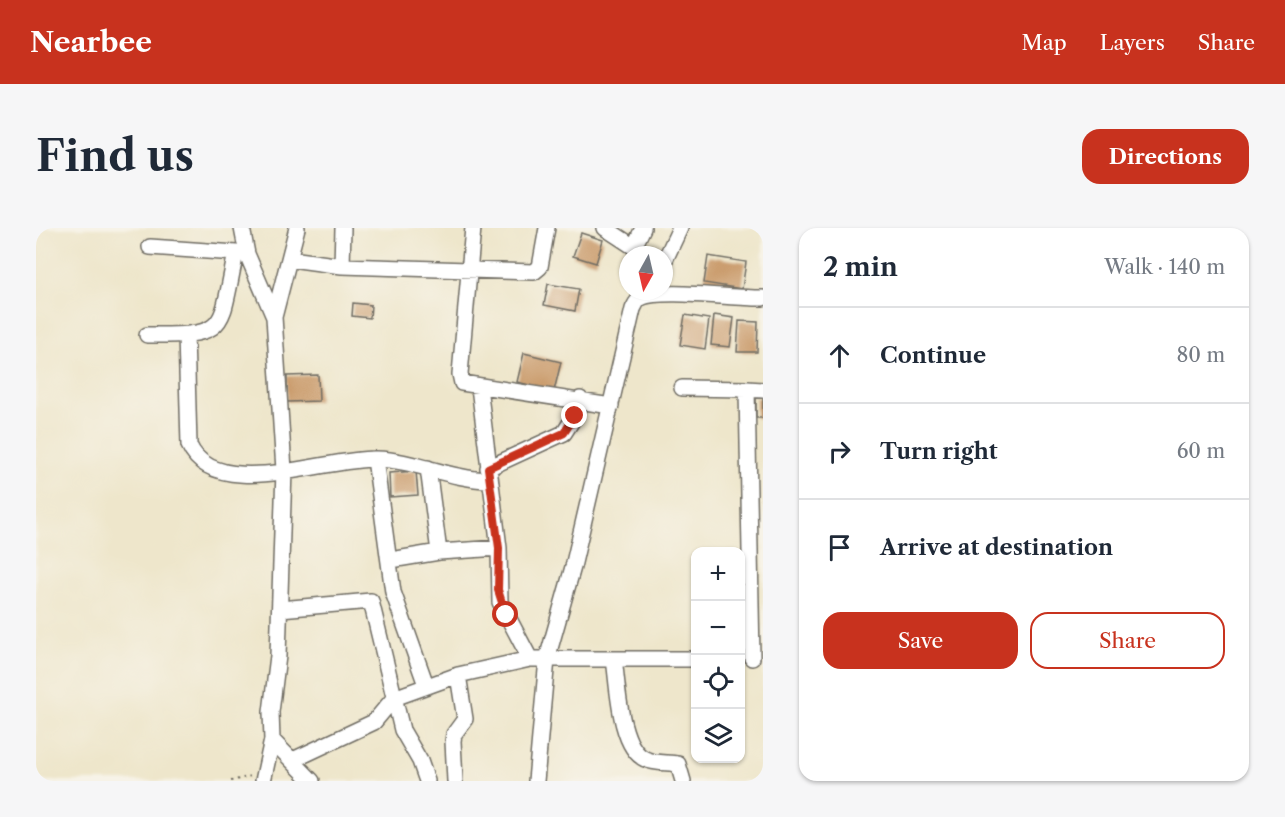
<!DOCTYPE html>
<html lang="en">
<head>
<meta charset="utf-8">
<style>
  :root { --surface:#fff; --page:#f6f6f7; --text:#1f2937; --muted:#747a83; --line:#e0e1e3; --accent:#c8321e }
  body { margin:0; font-family:"Libre Caslon Text",serif; background:var(--page); color:var(--text) }
  .controls { position:absolute; right:18px; bottom:18px; display:grid; overflow:hidden; border-radius:12px; box-shadow:0 2px 4px #0004 }
  .controls button { width:54px; height:54px; display:grid; place-items:center; padding:0; border:0; border-bottom:2px solid var(--line); background:var(--surface); color:var(--text); font:30px sans-serif }
  .compass { position:absolute; left:583px; top:18px; width:54px; height:54px; border-radius:50%; background:var(--surface); box-shadow:0 2px 4px #0004; rotate:188deg }
  .stop { position:absolute; width:18px; height:18px; margin:-14px; border:4px solid #c8321e; border-radius:50%; background:#fff }
  .stop.end { background:#c8321e; border-color:#fff; box-shadow:0 2px 6px #0008 }
  .list { margin:0; padding:0; list-style:none }
  h2 { display:flex; justify-content:space-between; align-items:center; height:78px; margin:0; padding:0 24px; font-size:26px }
  h2 small { font-size:20px; font-weight:400; color:var(--muted) }
  .list li { display:grid; grid-template-columns:39px 1fr auto; gap:18px; align-items:center; box-sizing:border-box; height:96px; padding:0 24px; border-top:2px solid var(--line) }
  .list b { display:block; font-size:22px; white-space:nowrap }
  .list em { font-size:20px; font-style:normal; color:var(--muted) }
  .actions { display:flex; gap:12px; padding:18px 24px }
  .actions a { flex:1; padding:14px 0; border:2px solid var(--accent); border-radius:18px; text-align:center; font-size:21px; color:var(--accent) }
  .actions .main { background:var(--accent); color:#fff }
  .icon { flex:none; width:33px; height:33px; fill:none; stroke:currentColor; stroke-width:2; stroke-linecap:round; stroke-linejoin:round }
  .map { position:relative; flex:none; width:727px; height:553px; overflow:hidden; border-radius:18px }
  header { display:flex; align-items:center; gap:36px; box-sizing:border-box; height:84px; padding:0 30px; background:var(--accent); color:#fff }
  header strong { font-size:28px }
  nav { display:flex; gap:33px; margin-inline-start:auto; font-size:21px }
  .intro { display:flex; align-items:center; justify-content:space-between; box-sizing:border-box; height:144px; padding:0 36px }
  h1 { margin:0; font-size:42px }
  .button { padding:15px 27px; border-radius:18px; background:var(--accent); color:#fff; font-size:21px; font-weight:700 }
  main { display:flex; gap:36px; padding:0 36px }
  aside { flex:1; background:var(--surface); border-radius:18px; box-shadow:0 2px 4px #0004 }
  .map>svg:first-child { display:block }
</style>
</head>
<body>
<header>
<strong>Nearbee</strong>
<nav><a>Map</a><a>Layers</a><a>Share</a></nav>
</header>
<div class="intro"><h1>Find us</h1><a class="button">Directions</a></div>
<main>
<div class="map">
<svg width="727" height="553" viewBox="0 0 727 553">
  <rect width="100%" height="100%" fill="#f7f3e8"/>
  <filter id="ink" filterUnits="userSpaceOnUse"><feTurbulence type="fractalNoise" baseFrequency=".0167" numOctaves="2"/><feDisplacementMap in="SourceGraphic" scale="12" xChannelSelector="R" yChannelSelector="G"/><feConvolveMatrix kernelMatrix="1 2 1 2 8 2 1 2 1" color-interpolation-filters="sRGB"/></filter>
  <filter id="wash" filterUnits="userSpaceOnUse"><feTurbulence type="fractalNoise" baseFrequency=".008" numOctaves="4" result="noise"/><feDisplacementMap in="SourceGraphic" scale="24" xChannelSelector="R" yChannelSelector="G"/><feGaussianBlur stdDeviation="1.35" result="paint"/><feColorMatrix in="noise" values="0 0 0 0 0 0 0 0 0 0 0 0 0 0 0 0 0 1.4 0 .05"/><feComposite in="paint" operator="in"/></filter>
  <g filter="url(#wash)">
    <rect width="100%" height="100%" fill="#eee6cb"/>
    <g id="blocks">
      <!-- building -->
      <path fill="#cb9d6e" d="M545,5L567,12L560,35L537,28Z
        M672,28L710,34L706,61L668,55Z
        M512,56L543,61L539,83L508,77Z
        M317,75L335,77L334,90L316,88Z
        M649,87L673,91L669,121L644,117Z
        M678,87L698,90L694,119L675,117Z
        M703,93L722,94L721,124H701Z
        M488,125L525,134L518,163L481,154Z
        M282,147L283,173L251,174V148Z
        M720,170H727V190H720Z
        M380,243L382,267L354,269L353,245Z"/>
    </g>
  </g>
  <g filter="url(#ink)">
    <use href="#blocks" fill-opacity="0" stroke="#6f6c63" stroke-width="1.5"/>
    <g fill="none" stroke-linecap="round" stroke-linejoin="round">
      <!-- minor casing -->
      <g stroke="#6f6c63" stroke-width="18">
        <path id="minor" d="M206,0L211,26L238,89L248,242L242,428L235,484L236,512L227,553
          M437,0L424,146L426,155L575,178
          M569,0L598,19L602,27
          M114,19L200,25
          M598,19L607,0
          M255,31L306,38L498,44L504,39L511,0
          M628,34L644,0
          M306,38L307,0
          M238,89L261,0
          M111,107C195,108 183,102 200,25L211,26
          M150,107L153,217C178,275 293,229 340,231C379,232 413,251 453,252
          M443,159L463,320L464,374L494,431
          M646,160L711,161
          M339,231L357,364L390,457
          M392,240L403,324L463,320
          M452,240L528,205L539,188L544,171
          M355,332L403,324
          M244,381L335,373L366,502L384,533L391,553
          M716,430L711,161L727,162
          M578,431C582,457 583,519 609,531C619,536 632,534 642,536L647,553
          M236,512L276,553
          M257,532L338,494L358,470L422,447L494,431H660
          M419,553L417,513L418,506L429,491L422,447
          M500,553L511,431L537,339L597,81C599,77 601,72 605,70C623,60 702,71 727,70"/>
      </g>
      <!-- path -->
      <path stroke="#6f6c63" stroke-width="2" stroke-dasharray="1.5 4.5" stroke-linecap="butt" d="M195,553L215,548"/>
      <!-- minor -->
      <use href="#minor" stroke="#fff" stroke-width="15"/>
    </g>
  </g>
  <g fill="none" stroke-linecap="round" stroke-linejoin="round" filter="url(#ink)">
    <!-- route -->
    <path stroke="#c8321e" stroke-width="8" d="M470,387L462,362L463,320L452,240L528,205L539,188"/>
  </g>
</svg>
<div class="controls">
<button>+</button>
<button>−</button>
<button><svg class="icon" aria-label="locate" viewBox="0 0 24 24"><circle cx="12" cy="12" r="6"/><path d="M12 2v4M12 18v4M2 12h4M18 12h4"/></svg></button>
<button><svg class="icon" aria-label="layers" viewBox="0 0 24 24"><path d="M12 4l9 5-9 5-9-5zM3 14l9 5 9-5"/></svg></button>
</div>
<svg class="compass" viewBox="-18 -18 36 36"><path d="M0-13l5 13h-10z" fill="#e53935"/><path d="M0 13l5-13h-10z" fill="#747a83"/></svg>
<div class="stop" style="left:470px;top:387px"></div>
<div class="stop end" style="left:539px;top:188px"></div>
</div>
<aside>
<h2>2 min<small>Walk · 140 m</small></h2>
<ul class="list">
<li><svg class="icon" aria-label="ahead" viewBox="0 0 24 24"><path d="M12 20V5M6 11l6-6 6 6"/></svg><div><b>Continue</b></div><em>80 m</em></li>
<li><svg class="icon" aria-label="right" viewBox="0 0 24 24"><path d="M7 20v-9h11M14 6l5 5-5 5"/></svg><div><b>Turn right</b></div><em>60 m</em></li>
<li><svg class="icon" aria-label="arrive" viewBox="0 0 24 24"><path d="M6 21V4h12l-3 4 3 4H6"/></svg><div><b>Arrive at destination</b></div></li>
</ul>
<div class="actions"><a class="main">Save</a><a>Share</a></div>
</aside>
</main>
</body>
</html>
